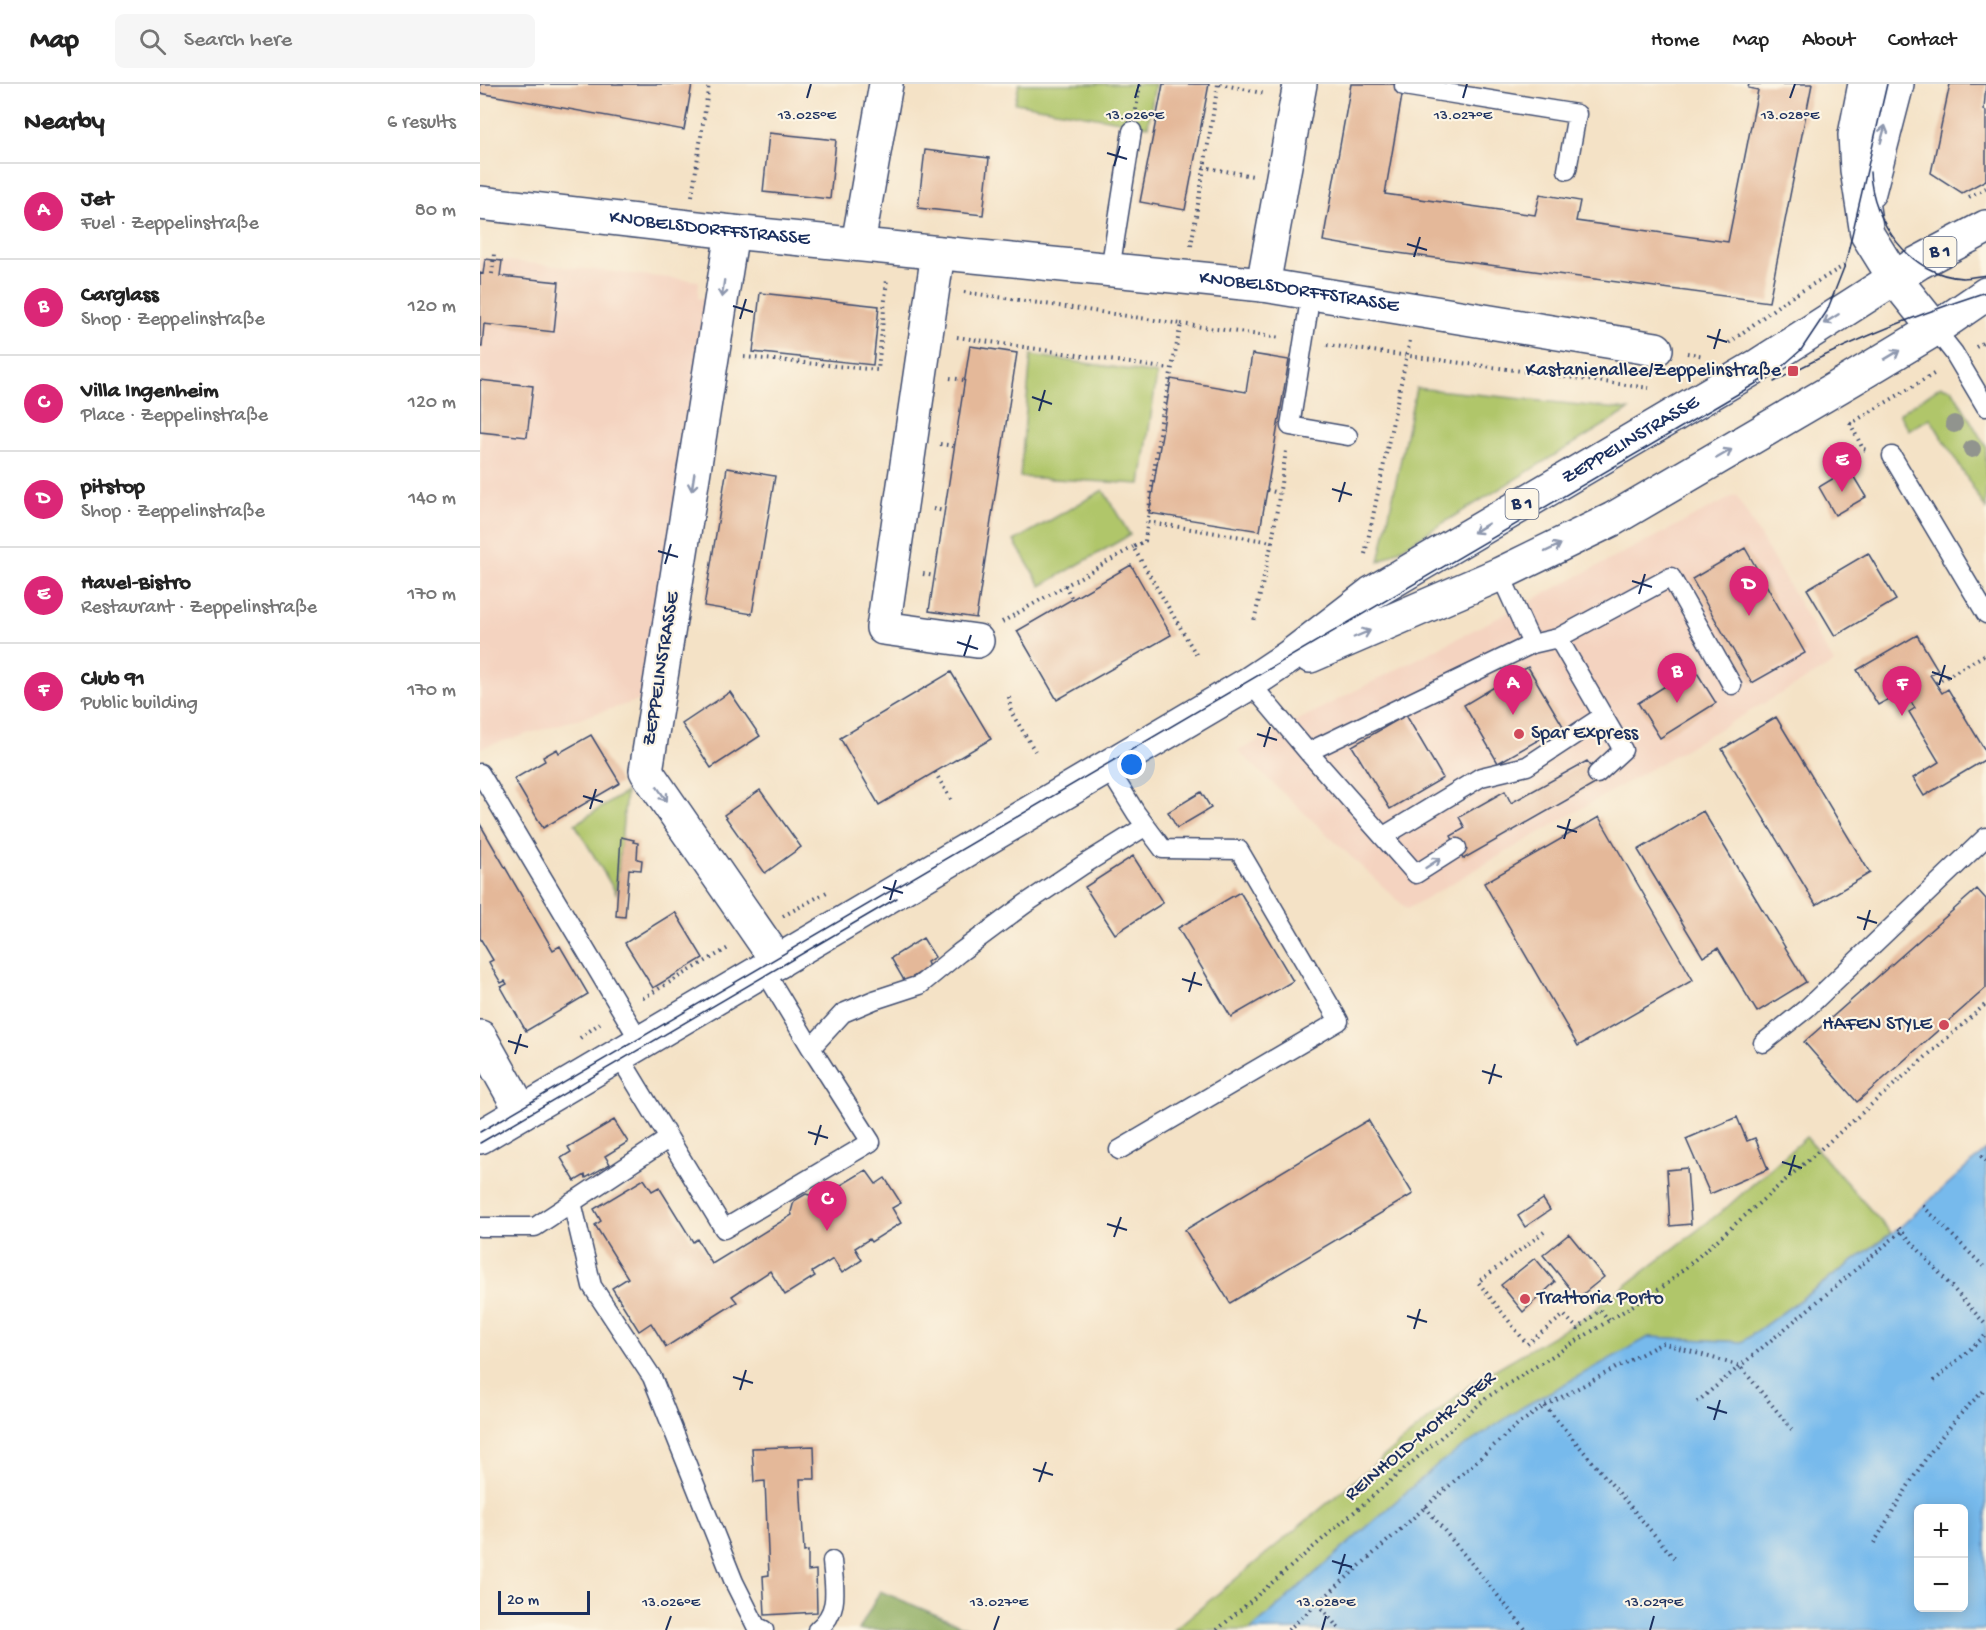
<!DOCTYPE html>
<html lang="en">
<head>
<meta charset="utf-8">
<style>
  :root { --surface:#fff; --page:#f6f6f6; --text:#222; --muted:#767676; --line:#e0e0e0; --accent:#db2777 }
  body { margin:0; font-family:"Gochi Hand",sans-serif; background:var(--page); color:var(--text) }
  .controls { position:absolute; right:18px; bottom:18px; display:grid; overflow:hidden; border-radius:9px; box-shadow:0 3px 15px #0003 }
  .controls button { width:54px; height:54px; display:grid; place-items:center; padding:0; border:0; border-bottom:2px solid var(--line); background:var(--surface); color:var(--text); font:30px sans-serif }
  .scale { position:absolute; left:18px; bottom:15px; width:92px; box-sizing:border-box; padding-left:6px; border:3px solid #1b2f5e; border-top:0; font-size:16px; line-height:21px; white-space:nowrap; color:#1b2f5e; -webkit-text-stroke:4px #fcf5e5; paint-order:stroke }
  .you { position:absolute; left:652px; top:681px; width:21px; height:21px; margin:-15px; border:4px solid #fff; border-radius:50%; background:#1a73e8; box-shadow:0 0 0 9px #1a73e833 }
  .badge { display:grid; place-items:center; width:39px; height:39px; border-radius:50%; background:var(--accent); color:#fff; font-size:20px; font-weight:700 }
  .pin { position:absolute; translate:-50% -50px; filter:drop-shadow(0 2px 3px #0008) }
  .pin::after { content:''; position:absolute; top:32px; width:21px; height:18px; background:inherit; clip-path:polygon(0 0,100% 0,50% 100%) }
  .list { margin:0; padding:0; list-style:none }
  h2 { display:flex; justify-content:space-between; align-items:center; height:78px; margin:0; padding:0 24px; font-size:26px }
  h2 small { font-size:20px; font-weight:400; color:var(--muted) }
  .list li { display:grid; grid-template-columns:39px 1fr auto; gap:18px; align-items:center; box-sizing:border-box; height:96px; padding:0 24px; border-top:2px solid var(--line) }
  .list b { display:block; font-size:22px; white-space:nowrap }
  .list p { margin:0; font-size:20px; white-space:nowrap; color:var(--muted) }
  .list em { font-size:20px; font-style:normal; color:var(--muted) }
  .icon { flex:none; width:33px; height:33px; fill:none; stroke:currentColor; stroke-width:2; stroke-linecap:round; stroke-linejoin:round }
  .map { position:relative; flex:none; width:1506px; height:1546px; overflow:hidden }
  header { display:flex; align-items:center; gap:36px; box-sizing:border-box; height:84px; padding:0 30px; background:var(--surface); border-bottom:2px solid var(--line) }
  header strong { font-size:28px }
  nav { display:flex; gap:33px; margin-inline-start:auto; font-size:21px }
  .search { width:420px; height:54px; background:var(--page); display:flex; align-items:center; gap:15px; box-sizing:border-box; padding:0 21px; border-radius:9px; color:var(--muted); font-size:22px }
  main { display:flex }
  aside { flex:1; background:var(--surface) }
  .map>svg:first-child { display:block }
</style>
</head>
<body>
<header>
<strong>Map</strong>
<div class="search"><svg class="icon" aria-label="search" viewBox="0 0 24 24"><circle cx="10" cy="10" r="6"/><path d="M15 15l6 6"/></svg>Search here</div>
<nav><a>Home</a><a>Map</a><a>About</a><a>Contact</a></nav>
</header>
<main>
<aside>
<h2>Nearby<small>6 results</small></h2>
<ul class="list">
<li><span class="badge">A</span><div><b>Jet</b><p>Fuel · Zeppelinstraße</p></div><em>80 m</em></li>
<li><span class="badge">B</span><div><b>Carglass</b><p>Shop · Zeppelinstraße</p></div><em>120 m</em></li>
<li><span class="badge">C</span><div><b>Villa Ingenheim</b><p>Place · Zeppelinstraße</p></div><em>120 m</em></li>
<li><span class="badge">D</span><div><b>pitstop</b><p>Shop · Zeppelinstraße</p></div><em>140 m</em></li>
<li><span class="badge">E</span><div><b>Havel-Bistro</b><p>Restaurant · Zeppelinstraße</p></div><em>170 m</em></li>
<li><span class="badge">F</span><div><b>Club 91</b><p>Public building</p></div><em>170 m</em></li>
</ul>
</aside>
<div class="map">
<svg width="1506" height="1546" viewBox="0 0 1506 1546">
  <rect width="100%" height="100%" fill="#fcf5e5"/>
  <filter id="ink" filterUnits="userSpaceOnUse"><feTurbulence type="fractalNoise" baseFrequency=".0167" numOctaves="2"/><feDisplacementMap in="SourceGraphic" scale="12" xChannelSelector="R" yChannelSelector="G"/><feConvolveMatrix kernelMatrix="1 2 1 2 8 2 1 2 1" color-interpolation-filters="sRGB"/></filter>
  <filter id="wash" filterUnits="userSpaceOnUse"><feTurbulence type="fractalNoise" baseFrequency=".008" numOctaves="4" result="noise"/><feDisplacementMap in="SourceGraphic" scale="24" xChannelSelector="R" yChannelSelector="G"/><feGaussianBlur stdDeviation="1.35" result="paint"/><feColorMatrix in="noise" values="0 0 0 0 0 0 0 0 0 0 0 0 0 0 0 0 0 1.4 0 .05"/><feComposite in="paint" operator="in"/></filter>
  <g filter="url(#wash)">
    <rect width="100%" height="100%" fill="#f4e2c6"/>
    <!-- built -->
    <path fill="#f4d3c0" d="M0,174L219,197L218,214L229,216L164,615L0,664Z
      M1256,411L1354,579L927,825L758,667Z"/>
    <!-- green -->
    <path fill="#b0c66b" stroke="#667a64" stroke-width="1.5" d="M539,0H675L668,42L535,19Z
      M551,271L677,290L661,400L540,393Z
      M1461,302L1472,305L1506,363V425L1450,334L1429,346L1419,330Z
      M936,304L1149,326L899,478Z
      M623,406L650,451L561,502L534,457Z
      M146,708L136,809L95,740Z
      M1326,1053L1411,1149L1262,1258L1169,1253L958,1380L771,1546H694L995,1297L1104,1234L1246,1124Z"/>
    <!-- forest -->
    <path fill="#8cab5f" stroke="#546d5e" stroke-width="1.5" d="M400,1507L492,1546H379Z"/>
    <!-- water -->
    <path fill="#77baec" stroke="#4974a5" stroke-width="1.5" fill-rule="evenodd" d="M1506,1066V1546H771L958,1380L1043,1323L1169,1253L1262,1258L1419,1144ZM1438,1424H1484V1524H1438Z"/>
    <g id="blocks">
      <!-- building -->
      <path fill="#e4b899" d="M0,0H212L204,46L0,9Z
        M683,0H729L705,126L660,118Z
        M871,0H924L905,110L1055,131L1060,110L1100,117L1096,137L1248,158L1278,6L1268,4L1269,0H1332L1289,218L895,166L843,157Z
        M1470,0H1506L1504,26L1506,27V96L1482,109L1451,89Z
        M289,49L356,56L350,115L283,108Z
        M445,66L509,74L503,131L438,124Z
        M5,175L22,177L20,192L79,198L74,248L4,240L2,263H0V189L3,190Z
        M280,209L399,222L393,281L273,268Z
        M490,262L537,269L496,534L449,527Z
        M772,270L809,276L780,447L669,429L691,295L766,308Z
        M0,296L53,302L47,353L0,348Z
        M247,384L295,392L272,530L224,522Z
        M1369,385L1386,413L1355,431L1339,403Z
        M1265,464L1325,569L1272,599L1212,495Z
        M1388,469L1416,516L1355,552L1327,505Z
        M651,481L691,551L577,616L537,547Z
        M1437,551L1458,586L1450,591L1462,609L1468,605L1506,668V675L1444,712L1433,694L1459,678L1429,628L1435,624L1424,607L1398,621L1377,586Z
        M1048,583L1083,642L1018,679L984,621Z
        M1214,584L1236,619L1180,654L1158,619Z
        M471,588L511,655L399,721L360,654Z
        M250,608L280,652L231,684L202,640Z
        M926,631L963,694L910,725L872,662Z
        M1296,633L1390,789L1336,821L1242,665Z
        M111,651L140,699L63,744L34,695L65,677L63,673L77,665L79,669Z
        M1107,677L1122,696L983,775L971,752L985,744L979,733L1025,707L1031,719Z
        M280,706L321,763L285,789L244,731Z
        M721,708L731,724L697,744L688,728Z
        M1223,727L1326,898L1277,928L1238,864L1223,873L1158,766Z
        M1119,733L1213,896L1098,962L1004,799Z
        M0,740L73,866L80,862L108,910L46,947L21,903L27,900L25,897L21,899L15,889L9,878L13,876L0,854Z
        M141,753L154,756L153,758L158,759L157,775L162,776L161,786L149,785L145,833L136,832Z
        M653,772L683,819L635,850L605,803Z
        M1497,805L1506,815V904L1377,1018L1324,958Z
        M760,808L813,897L751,933L698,844Z
        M195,828L223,874L173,904L145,859Z
        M443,854L455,873L447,878L449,883L425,898L411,874Z
        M1257,1033L1267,1057L1275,1054L1288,1085L1230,1110L1206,1055Z
        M134,1036L148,1058L125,1072L130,1080L106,1094L105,1091L95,1097L81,1074L91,1068L88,1063Z
        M888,1036L933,1110L750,1219L705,1146Z
        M1207,1084L1211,1140L1190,1142L1187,1086Z
        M386,1086L396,1100L405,1094L421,1119L412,1124L421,1139L391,1158L389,1155L375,1164L382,1176L362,1189L353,1175L332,1188L335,1192L305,1211L290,1187L252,1212L257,1218L186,1263L171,1239L159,1247L132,1204L148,1194L115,1141L121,1137L114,1125L164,1095L172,1107L179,1103L213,1158L217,1155L232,1180L312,1131L311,1128L314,1117L326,1110L337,1113L338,1115Z
        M1063,1115L1070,1126L1045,1143L1038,1132Z
        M1089,1150L1124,1193L1098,1214L1063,1171Z
        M1055,1174L1075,1198L1043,1228L1021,1201Z
        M334,1362L335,1395H320L324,1468L328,1467V1487L336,1486L337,1528L285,1531L283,1492L289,1491L285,1397L274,1398L272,1364Z"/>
    </g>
  </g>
  <g filter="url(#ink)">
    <use href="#blocks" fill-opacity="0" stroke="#3c4a6e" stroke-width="1.5"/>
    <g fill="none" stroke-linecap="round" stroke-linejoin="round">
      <!-- lane casing -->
      <g stroke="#3c4a6e" stroke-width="21">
        <path id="lane" d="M924,2L1097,30L1087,86
          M630,186L652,47
          M831,209L810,342L868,352
          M1455,245L1474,269L1506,323
          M1412,372L1506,530
          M1020,490L1052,560
          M1078,554L1143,666L1117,690
          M770,599L828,668L936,790L977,764
          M828,668L1052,560L1078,554L1191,493L1252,601
          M628,684L656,729L683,765L759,766L859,937L639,1066
          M0,689L161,959
          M904,752L1001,693L1047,682L1123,632
          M284,886L331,964L363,929L394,916L440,901L479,869L545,820L603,781L666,742
          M1283,959L1327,924L1506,753
          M139,972L244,1145L391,1058L331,964
          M92,1118L112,1202L172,1293L254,1498L276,1542L284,1546
          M0,1143H55L188,1055
          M337,1546C361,1527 354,1504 352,1477"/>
      </g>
      <!-- street casing -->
      <g stroke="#3c4a6e" stroke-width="36">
        <g id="street">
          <path id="s1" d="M0,119L252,148L783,201L1176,265"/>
          <path d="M252,148L166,687L298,878"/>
          <path d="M378,160L406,0"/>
          <path d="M458,169L403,544L497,557"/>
          <path d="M783,201L820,0"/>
          <path d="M0,953L42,1028"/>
        </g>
      </g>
      <!-- secondary casing -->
      <g stroke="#3c4a6e" stroke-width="36">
        <path id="secondary" d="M1385,0L1375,51L1377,86L1387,150L1415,195L1455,245
          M1389,108L1417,0"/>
      </g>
      <!-- primary casing -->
      <g stroke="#3c4a6e" stroke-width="36">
        <g id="primary">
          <path d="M830,572L1020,490L1133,435L1372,295L1455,245L1506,210"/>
          <path id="s2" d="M0,1053L770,599L809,573L892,509L1279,281L1438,179L1506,143"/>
        </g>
      </g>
      <!-- path -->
      <path stroke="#3c4a6e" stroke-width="4" stroke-dasharray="1.5 4.5" stroke-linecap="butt" d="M740,0L786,10
        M656,26L660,0
        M723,83L773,92
        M212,112L229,0
        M1489,113L1506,104
        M711,162L738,0
        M12,190L14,170
        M484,208L701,240L680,342L665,457L653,463L717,572
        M701,240L801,254
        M477,253L690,285
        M1249,259L1303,218L1367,180
        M847,261L1169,304
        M1496,263L1506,257
        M1207,269L1224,272
        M264,273L398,286L407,195
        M470,294L484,296
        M1370,339L1383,365L1388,366
        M1370,340L1457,288
        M460,360L474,362
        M787,406L799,409
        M453,425L464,427
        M668,438L792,458L774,537
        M792,458L806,367
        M885,470L930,256
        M443,490L454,492
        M585,501L592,515
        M522,538L653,463
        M1456,599L1506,570
        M529,613L531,628L555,667
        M455,688L471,716
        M303,832L347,808
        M163,914L250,863
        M100,954L120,939
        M1501,1072L1506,1077
        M1443,1122L1506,1185
        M1419,1144L1506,1241
        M1064,1148L998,1198L1047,1260L1084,1231L1098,1245L1120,1226L1129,1236
        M1454,1297L1506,1251
        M1217,1318L1422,1147
        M1065,1322L1195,1475
        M945,1423L1046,1546
        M1394,1459C1426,1405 1458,1347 1506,1305
        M838,1520L860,1546
        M737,1546L1009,1312L1187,1200L1506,920
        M808,1546L1038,1340L1065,1322L1182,1259L1260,1282L1314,1348"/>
      <!-- lane -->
      <use href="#lane" stroke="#fff" stroke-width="18"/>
      <!-- street -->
      <use href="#street" stroke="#fff" stroke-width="33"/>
      <!-- secondary -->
      <use href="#secondary" stroke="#fff" stroke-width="33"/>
      <!-- primary -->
      <use href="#primary" stroke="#fff" stroke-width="33"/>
      <!-- tram -->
      <path stroke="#1b2f5e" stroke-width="1.5" d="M1390,88C1392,137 1430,192 1483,194C1490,194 1499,192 1506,191
        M1294,298C1361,260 1433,232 1506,208
        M0,1048L1297,287L1321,266L1347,227L1365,181L1407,0
        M0,1059L417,814"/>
    </g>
    <!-- trees -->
    <g fill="#91948e">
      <circle cx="1474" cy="340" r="9"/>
      <circle cx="1492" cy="365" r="9"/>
    </g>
    <!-- one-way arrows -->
    <defs><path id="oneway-shaft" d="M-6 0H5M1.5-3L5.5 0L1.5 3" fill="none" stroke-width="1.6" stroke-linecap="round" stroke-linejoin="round" transform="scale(1.5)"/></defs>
    <g stroke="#8d97ae">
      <use href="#oneway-shaft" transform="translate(1403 50) rotate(-75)"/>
      <use href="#oneway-shaft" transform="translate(243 205) rotate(98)"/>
      <use href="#oneway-shaft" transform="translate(1351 235) rotate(148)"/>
      <use href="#oneway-shaft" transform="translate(1412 271) rotate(-31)"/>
      <use href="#oneway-shaft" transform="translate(1244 370) rotate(-30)"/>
      <use href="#oneway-shaft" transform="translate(213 398) rotate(99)"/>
      <use href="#oneway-shaft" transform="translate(1001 444) rotate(149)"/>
      <use href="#oneway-shaft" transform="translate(1073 464) rotate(-26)"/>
      <use href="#oneway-shaft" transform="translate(882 550) rotate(-23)"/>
      <use href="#oneway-shaft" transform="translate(182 710) rotate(55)"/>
      <use href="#oneway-shaft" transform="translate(953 779) rotate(-33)"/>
    </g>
  </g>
  <!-- ticks -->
  <path fill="none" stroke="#1b2f5e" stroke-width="2" d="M327,14L331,0M655,14L659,0M983,14L987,0M1310,14L1315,0M627,69L647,75M634,82L640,62M927,160L947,166M934,173L940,153M253,222L273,228M260,235L266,215M1227,252L1247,258M1234,265L1240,245M552,313L572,320M559,327L565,306M852,405L872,411M859,418L865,398M178,467L198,473M185,480L191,460M1152,497L1172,503M1159,510L1165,490M477,558L498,565M484,572L491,551M1452,588L1472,595M1459,601L1465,581M777,650L797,656M784,663L790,643M103,712L123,718M110,725L116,705M1077,742L1097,748M1084,755L1090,735M403,803L423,809M410,816L416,796M1377,833L1397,839M1384,846L1390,826M702,895L722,901M709,908L715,888M28,957L48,963M35,970L41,950M1002,987L1022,993M1009,1000L1015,980M328,1048L348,1054M335,1061L341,1041M1302,1078L1322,1084M1309,1091L1315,1071M627,1140L647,1146M634,1153L641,1133M927,1232L947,1238M934,1245L940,1225M253,1293L273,1299M260,1306L266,1286M1227,1323L1247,1329M1234,1336L1240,1316M553,1385L573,1391M559,1398L566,1378M852,1477L872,1483M859,1490L865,1470M186,1546L191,1532M514,1546L519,1532M842,1546L846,1532M1170,1546L1174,1532"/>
  <!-- markers -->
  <g fill="#d1495b" stroke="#fcf5e5" stroke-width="2">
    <rect x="1307" y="281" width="12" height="12" rx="3"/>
    <circle cx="1039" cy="650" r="6"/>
    <circle cx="1464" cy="941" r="6"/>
    <circle cx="1045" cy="1215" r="6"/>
  </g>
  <g text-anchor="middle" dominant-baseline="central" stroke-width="4.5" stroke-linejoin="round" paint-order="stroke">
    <!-- shield labels -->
    <g fill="#fcf5e5" stroke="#5e6a86" stroke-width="1.5">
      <rect x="1443.5" y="153" width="33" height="30" rx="4.5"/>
      <rect x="1025.5" y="405" width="33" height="30" rx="4.5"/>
    </g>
    <g font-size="18" font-weight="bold" fill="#1b2f5e">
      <text x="1460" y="168">B 1</text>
      <text x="1042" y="420">B 1</text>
    </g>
    <!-- street labels -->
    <g font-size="20" fill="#1b2f5e" stroke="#fcf5e5">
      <text stroke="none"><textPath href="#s1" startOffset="231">KNOBELSDORFFSTRASSE</textPath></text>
      <text stroke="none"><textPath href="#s1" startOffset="824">KNOBELSDORFFSTRASSE</textPath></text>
      <text stroke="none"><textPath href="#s2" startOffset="1346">ZEPPELINSTRASSE</textPath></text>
      <text transform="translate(182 585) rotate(-81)">ZEPPELINSTRASSE</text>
      <text transform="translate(941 1353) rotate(-40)">REINHOLD-MOHR-UFER</text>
    </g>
    <!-- poi labels -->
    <g font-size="20" fill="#1b2f5e" stroke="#fcf5e5" text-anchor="end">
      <text x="1301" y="287">Kastanienallee/Zeppelinstraße</text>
      <text x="1051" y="650" text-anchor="start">Spar Express</text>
      <text x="1452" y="941">HAFEN STYLE</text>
      <text x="1057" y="1215" text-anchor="start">Trattoria Porto</text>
    </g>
  </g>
  <g font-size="15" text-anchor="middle" fill="#1b2f5e" stroke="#fcf5e5" stroke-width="4.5" stroke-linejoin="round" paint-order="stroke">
    <text x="327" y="35">13.025°E</text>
    <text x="655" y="35">13.026°E</text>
    <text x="983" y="35">13.027°E</text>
    <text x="1310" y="35">13.028°E</text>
    <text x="191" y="1522">13.026°E</text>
    <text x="519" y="1522">13.027°E</text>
    <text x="846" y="1522">13.028°E</text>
    <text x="1174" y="1522">13.029°E</text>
  </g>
</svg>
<div class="controls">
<button>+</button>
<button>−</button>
</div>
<div class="scale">20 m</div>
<div class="you"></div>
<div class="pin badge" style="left:1033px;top:631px">A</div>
<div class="pin badge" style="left:1197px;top:619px">B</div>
<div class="pin badge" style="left:347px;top:1147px">C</div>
<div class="pin badge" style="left:1269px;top:532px">D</div>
<div class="pin badge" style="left:1362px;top:408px">E</div>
<div class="pin badge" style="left:1422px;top:632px">F</div>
</div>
</main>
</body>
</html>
